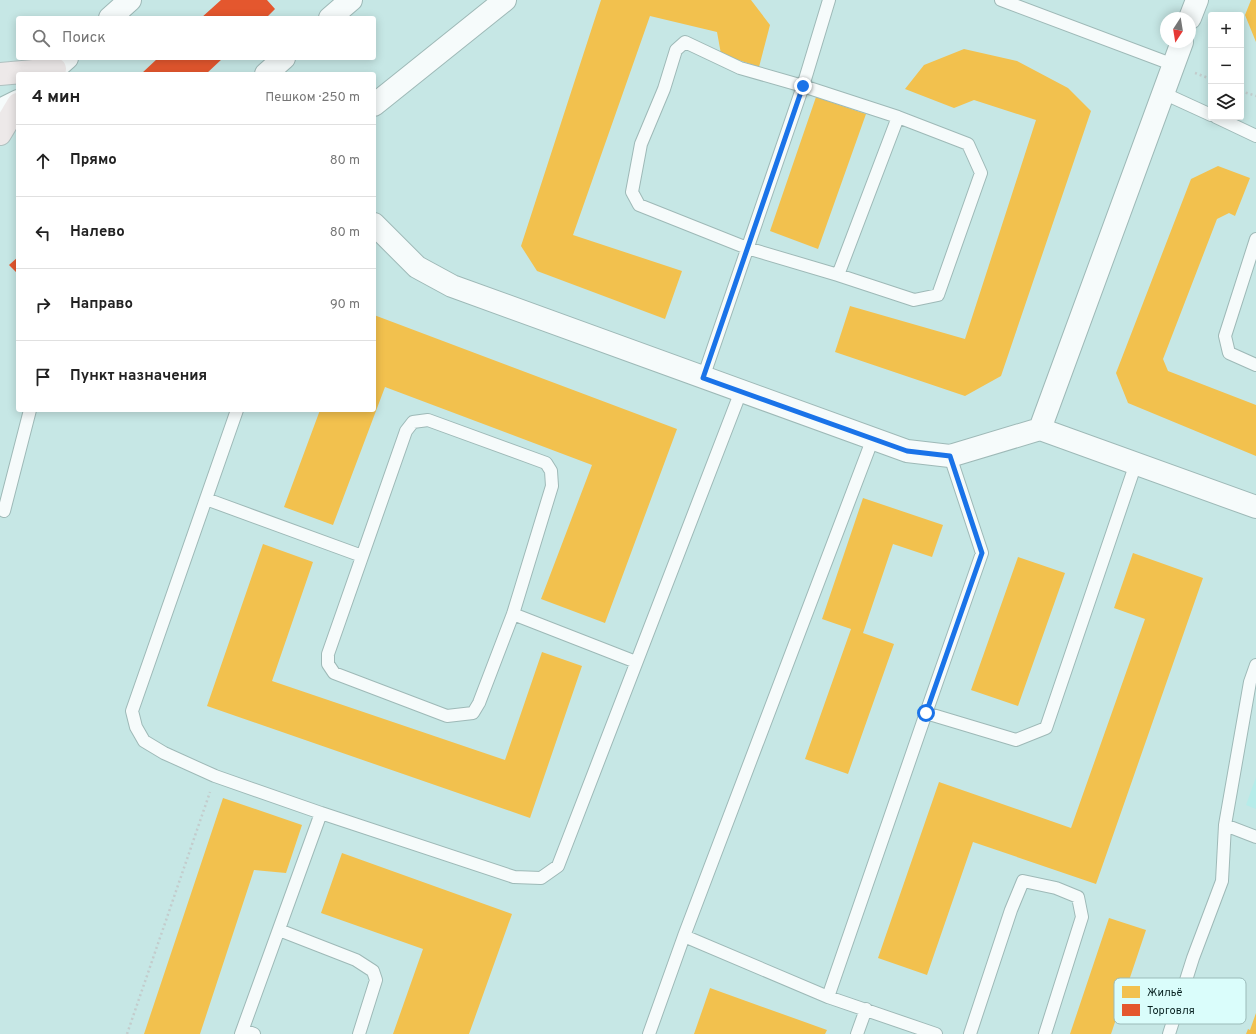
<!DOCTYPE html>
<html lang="ru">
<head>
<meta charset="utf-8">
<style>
  :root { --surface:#fff; --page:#f2f2f2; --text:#222; --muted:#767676; --line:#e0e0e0 }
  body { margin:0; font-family:Overpass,sans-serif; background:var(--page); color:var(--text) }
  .controls { position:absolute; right:12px; top:12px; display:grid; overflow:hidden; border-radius:4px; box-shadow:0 2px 10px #0003 }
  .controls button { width:36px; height:36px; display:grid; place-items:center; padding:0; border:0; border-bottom:1px solid var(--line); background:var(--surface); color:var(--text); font:20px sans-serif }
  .compass { position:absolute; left:1160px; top:12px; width:36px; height:36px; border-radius:50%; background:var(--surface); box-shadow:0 2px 10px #0003; rotate:192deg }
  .stop { position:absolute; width:12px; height:12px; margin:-9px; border:3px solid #1a73e8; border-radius:50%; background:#fff }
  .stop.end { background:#1a73e8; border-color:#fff; box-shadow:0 1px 4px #0008 }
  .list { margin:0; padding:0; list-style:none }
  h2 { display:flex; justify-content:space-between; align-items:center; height:52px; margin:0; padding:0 16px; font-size:17px }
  h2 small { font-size:13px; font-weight:400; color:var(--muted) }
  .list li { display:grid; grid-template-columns:26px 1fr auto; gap:12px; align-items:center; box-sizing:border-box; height:72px; padding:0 16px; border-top:1px solid var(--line) }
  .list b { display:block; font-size:15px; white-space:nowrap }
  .list em { font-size:13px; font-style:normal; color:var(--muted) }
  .icon { flex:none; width:22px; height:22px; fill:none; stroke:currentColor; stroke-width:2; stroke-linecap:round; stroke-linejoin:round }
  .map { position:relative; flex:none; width:1256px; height:1034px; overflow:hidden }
  .search { position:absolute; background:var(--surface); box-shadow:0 2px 10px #0003; left:16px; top:16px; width:360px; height:44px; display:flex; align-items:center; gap:10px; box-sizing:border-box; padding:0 14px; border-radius:4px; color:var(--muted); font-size:15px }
  .panel { position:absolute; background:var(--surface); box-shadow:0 2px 10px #0003; left:16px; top:72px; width:360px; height:340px; border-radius:4px }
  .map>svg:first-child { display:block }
</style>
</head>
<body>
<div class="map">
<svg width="1256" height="1034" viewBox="0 0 1256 1034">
  <rect width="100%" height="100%" fill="#c6e7e5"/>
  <!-- built -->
  <path fill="#b6ece9" d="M1256,777V809L1246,805Z"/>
  <!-- homes -->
  <path fill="#f2c14e" d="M601,0H751L770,25L759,67L721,54L717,32L650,16L573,235L682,271L665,319L537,271L521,246Z
    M1251,0H1256V42L1245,15Z
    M964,49L1017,61L1068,88L1091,111L1001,376L965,396L835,352L850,306L965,339L1036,120L974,100L954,108L905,89L924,65Z
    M816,97L866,114L818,249L770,231Z
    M1218,166L1250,178L1235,216L1229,213L1217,219L1163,359L1168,371L1256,405V456L1128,403L1116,373L1191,179Z
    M374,315L677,429L605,623L541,599L592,465L385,387L333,525L284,507L320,410H374Z
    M863,498L943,525L932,557L893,544L863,633L894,644L848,774L805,759L851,629L822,619Z
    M263,544L313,562L272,681L505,760L542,652L582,666L530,818L207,706Z
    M1133,553L1203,578L1096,884L973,842L927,975L878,958L939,782L1071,828L1145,619L1114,608Z
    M1018,557L1065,573L1018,706L971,690Z
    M223,798L302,825L286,873L254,870L200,1034H144Z
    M342,853L512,914L469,1034H393L423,949L321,913Z
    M1109,918L1146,930L1111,1034H1070Z
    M710,988L827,1030L825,1034H694Z
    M1256,1013V1034H1246L1248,1029L1250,1030Z"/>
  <!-- shops -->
  <path fill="#e4572e" d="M221,0H267L275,9L266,18H201Z
    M158,58H223L206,74H141Z
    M18,257V274L9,265Z"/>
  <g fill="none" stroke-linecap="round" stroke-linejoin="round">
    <!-- lane casing -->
    <g stroke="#9eb9b7" stroke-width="14">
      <path id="lane" d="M1001,0L1174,65
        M685,42L740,68L803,86L898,117L968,144L981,173L938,295L914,300L838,275L747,248L639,205L632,192L641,144L664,89L676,50Z
        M1163,93L1211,115
        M1216,117L1256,136
        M1256,239L1225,336L1229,353L1256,365
        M838,275L898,117
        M703,378L803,86L829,0
        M237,410L132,711L136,727L144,741L164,753L215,776L321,813L241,1034
        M428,420L546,463L551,471L552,486L513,614L479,703L473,713L447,716L334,673L328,664V654L406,431L413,422Z
        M873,438L684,936L828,997L926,713
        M950,456L982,553L926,713L1016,740L1046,728L1136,463
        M206,499L362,556
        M4,511L30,410
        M513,614L636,662
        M1256,665L1250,682L1225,825L1256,837
        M321,813L514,877L541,878L558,866L741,391
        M279,930L356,960L373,971L376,980L359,1034
        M828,997L936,1034
        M243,1030L254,1034
        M649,1034L684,936
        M857,1034L866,1009
        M970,1034L1011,910L1023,881L1056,888L1078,897L1082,917L1045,1034
        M1169,1034L1193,958L1222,881L1225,825"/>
    </g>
    <!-- street casing -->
    <g stroke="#9eb9b7" stroke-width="24">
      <path id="street" d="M330,18L351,0
        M1190,18L1197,0
        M266,74L284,58
        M374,105L505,0
        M374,224L417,267L452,286L907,451L950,456L1040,429L1256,507
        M1040,429L1182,42"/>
    </g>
    <!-- secondary casing -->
    <g stroke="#9eb9b7" stroke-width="24">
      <path id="secondary" d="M110,18L130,0
        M49,74L67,58
        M0,110L18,101"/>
    </g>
    <!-- highway casing -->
    <g stroke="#b0c1c0" stroke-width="24">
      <path id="highway" d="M0,74L55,69
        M0,134L18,104"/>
    </g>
    <!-- path -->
    <path stroke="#c3cccc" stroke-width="2.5" stroke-dasharray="2 3" stroke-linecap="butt" d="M1195,73L1211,79
      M1241,91L1256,96
      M127,1034L210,792"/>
    <!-- lane -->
    <use href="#lane" stroke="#f6fbfb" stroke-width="12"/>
    <!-- street -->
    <use href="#street" stroke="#f6fbfb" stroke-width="22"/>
    <!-- secondary -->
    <use href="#secondary" stroke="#f6fbfb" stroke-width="22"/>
    <!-- highway -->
    <use href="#highway" stroke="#ede9e9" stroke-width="22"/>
  </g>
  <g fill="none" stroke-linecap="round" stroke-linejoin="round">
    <!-- route -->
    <path stroke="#1a73e8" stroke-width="5" d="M803,86L703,378L907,451L950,456L982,553L926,713"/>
  </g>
  <!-- legend -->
  <rect x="1114" y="978" width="132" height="46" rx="6" fill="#dafdfb" stroke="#9bbbb9" stroke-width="1"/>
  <rect x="1122" y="986" width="18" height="12" fill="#f2c14e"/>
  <rect x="1122" y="1004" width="18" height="12" fill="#e4572e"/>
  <g font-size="11" fill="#082120">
    <text x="1147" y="996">Жильё</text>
    <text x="1147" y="1014">Торговля</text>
  </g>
</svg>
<div class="controls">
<button>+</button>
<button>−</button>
<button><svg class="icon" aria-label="layers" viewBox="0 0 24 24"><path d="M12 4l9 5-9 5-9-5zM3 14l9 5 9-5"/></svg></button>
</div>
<svg class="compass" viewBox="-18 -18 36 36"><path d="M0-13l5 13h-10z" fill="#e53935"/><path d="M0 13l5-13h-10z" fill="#767676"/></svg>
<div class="stop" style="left:926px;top:713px"></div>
<div class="stop end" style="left:803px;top:86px"></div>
<div class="search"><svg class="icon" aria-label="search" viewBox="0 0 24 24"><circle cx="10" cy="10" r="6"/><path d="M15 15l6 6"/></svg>Поиск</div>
<section class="panel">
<h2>4 мин<small>Пешком · 250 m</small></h2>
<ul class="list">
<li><svg class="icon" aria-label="ahead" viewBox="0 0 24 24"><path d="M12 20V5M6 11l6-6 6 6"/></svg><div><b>Прямо</b></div><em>80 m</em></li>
<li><svg class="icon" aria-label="left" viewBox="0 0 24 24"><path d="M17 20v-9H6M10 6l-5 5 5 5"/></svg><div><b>Налево</b></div><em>80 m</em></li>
<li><svg class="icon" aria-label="right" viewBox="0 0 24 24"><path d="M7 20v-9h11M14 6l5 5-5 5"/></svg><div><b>Направо</b></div><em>90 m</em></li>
<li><svg class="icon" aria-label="arrive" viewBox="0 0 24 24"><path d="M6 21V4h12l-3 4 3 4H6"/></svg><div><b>Пункт назначения</b></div></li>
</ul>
</section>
</div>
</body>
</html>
